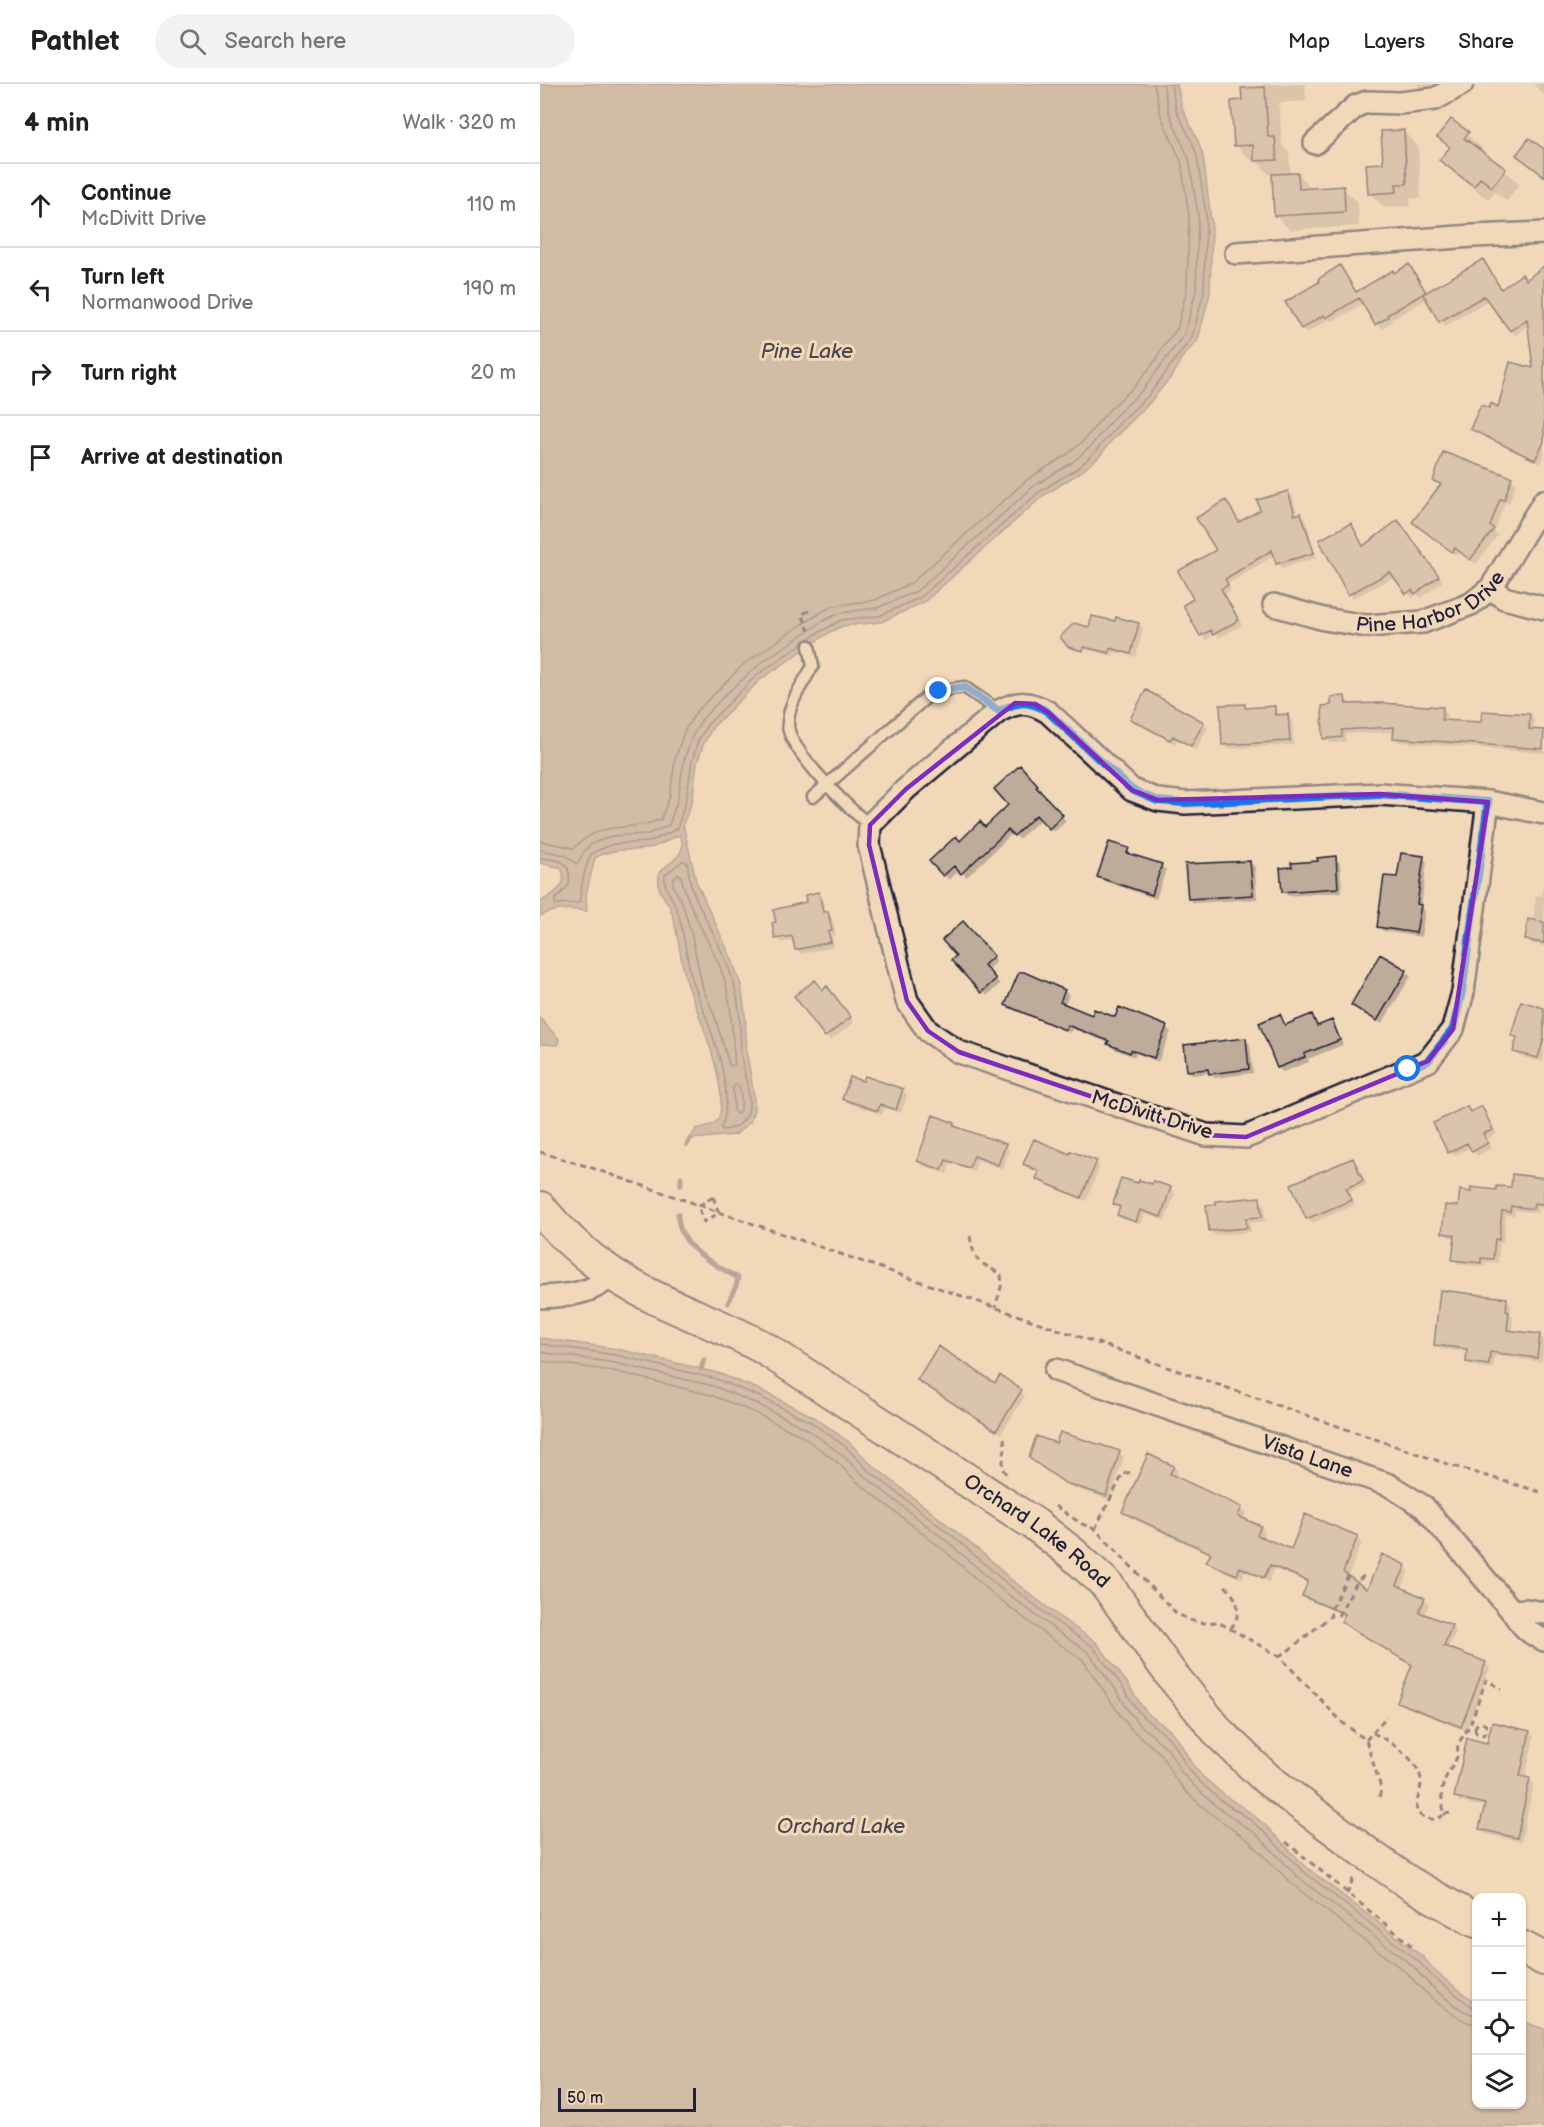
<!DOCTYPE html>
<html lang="en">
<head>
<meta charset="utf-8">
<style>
  :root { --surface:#fff; --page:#f2f2f2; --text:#222; --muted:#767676; --line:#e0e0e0 }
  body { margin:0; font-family:"Balsamiq Sans",sans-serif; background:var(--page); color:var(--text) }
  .controls { position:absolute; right:18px; bottom:18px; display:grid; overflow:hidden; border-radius:12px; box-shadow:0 2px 4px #0004 }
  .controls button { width:54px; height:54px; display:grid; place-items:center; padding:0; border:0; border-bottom:2px solid var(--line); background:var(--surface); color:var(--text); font:30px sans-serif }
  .scale { position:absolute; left:18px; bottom:15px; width:138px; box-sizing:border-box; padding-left:6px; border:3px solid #22223b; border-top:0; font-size:16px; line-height:21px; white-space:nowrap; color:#22223b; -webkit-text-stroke:4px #f1d8b9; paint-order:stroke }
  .stop { position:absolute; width:18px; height:18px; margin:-14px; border:4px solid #1a73e8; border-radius:50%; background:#fff }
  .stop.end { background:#1a73e8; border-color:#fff; box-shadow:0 2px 6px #0008 }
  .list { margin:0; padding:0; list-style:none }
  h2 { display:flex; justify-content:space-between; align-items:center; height:78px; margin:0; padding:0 24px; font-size:26px }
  h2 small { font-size:20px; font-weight:400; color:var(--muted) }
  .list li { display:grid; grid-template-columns:39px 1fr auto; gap:18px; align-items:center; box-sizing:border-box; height:84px; padding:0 24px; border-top:2px solid var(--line) }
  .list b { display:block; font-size:22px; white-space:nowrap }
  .list p { margin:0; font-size:20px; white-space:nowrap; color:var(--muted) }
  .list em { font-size:20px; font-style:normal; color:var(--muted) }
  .icon { flex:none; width:33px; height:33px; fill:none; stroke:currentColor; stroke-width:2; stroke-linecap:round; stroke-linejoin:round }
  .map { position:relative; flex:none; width:1004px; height:2043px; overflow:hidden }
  header { display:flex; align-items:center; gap:36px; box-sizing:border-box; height:84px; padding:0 30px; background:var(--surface); border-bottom:2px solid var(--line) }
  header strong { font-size:28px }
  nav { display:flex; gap:33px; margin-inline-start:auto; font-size:21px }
  .search { width:420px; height:54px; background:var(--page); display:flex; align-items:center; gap:15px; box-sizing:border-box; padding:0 21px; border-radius:33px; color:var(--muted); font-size:22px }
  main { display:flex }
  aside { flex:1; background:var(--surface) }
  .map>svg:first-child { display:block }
</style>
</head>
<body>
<header>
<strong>Pathlet</strong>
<div class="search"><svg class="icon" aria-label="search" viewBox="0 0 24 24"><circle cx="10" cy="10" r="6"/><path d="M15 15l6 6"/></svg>Search here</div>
<nav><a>Map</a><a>Layers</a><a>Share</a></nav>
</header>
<main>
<aside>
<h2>4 min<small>Walk · 320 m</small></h2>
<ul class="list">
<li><svg class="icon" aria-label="ahead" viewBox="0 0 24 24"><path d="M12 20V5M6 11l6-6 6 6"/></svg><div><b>Continue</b><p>McDivitt Drive</p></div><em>110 m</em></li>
<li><svg class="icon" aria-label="left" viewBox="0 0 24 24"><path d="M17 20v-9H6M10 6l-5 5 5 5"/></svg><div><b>Turn left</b><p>Normanwood Drive</p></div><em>190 m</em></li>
<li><svg class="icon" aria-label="right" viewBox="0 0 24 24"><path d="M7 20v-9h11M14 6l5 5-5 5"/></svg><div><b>Turn right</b></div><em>20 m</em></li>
<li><svg class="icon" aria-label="arrive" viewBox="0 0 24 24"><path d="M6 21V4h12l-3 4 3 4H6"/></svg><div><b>Arrive at destination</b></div></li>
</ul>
</aside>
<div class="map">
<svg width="1004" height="2043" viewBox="0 0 1004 2043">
  <rect width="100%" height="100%" fill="#f1d8b9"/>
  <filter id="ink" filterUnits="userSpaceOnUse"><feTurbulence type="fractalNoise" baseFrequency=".0167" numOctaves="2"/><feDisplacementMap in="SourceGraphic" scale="12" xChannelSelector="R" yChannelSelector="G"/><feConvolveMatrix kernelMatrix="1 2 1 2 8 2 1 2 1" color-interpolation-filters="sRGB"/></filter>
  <g filter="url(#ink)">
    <!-- water -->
    <path fill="#aa998e" stroke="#74696d" stroke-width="1.5" d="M0,0H637L642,24L658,57L663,72L672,144L670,209L658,256L641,275L635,288L606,323L571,357L560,372L541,388L503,412L384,518L341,538L303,542L290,548L220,596L173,643L164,659L157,679L152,718L143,740L156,797L193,878L201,901L205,929L207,971L214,1011V1026L210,1038L195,1051L150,1055L156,1045L171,1041L178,1036C191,1005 158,930 147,899C139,875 139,848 130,823C128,818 123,813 120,807C118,802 119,795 119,789C130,777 149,771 140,751C131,754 122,760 113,763C93,769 74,762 55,774L46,810L47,827C32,824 13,825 0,832V818C14,810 30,801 21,784L0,779Z
      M0,934L19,955L18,961L0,960Z
      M0,1254L78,1265L178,1289L220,1306L274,1333L309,1358L331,1380L418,1449L453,1478L468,1493L521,1534L557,1559L588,1600L601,1621L608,1630L630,1646L639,1657L652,1680L662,1692L684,1711L711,1729L725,1741L766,1783L883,1873L896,1888L936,1919V2020H981L982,1937L1004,1945V2043H0Z"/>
    <!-- shadow -->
    <path fill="#0003" d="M723,0H765L766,17L739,19L742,61L749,69L751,91L758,90L773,105L803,104L818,118L819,142L750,146L736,132L733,91H730L715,76H710L696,61L703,18L723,4Z
      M876,0H900V2L879,3Z
      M993,0H1004V11Z
      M911,37L942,64L940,67L965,86L979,100L967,117L955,108L949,116L916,91L901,76L910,64L899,53Z
      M863,47L878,62L881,114H870L871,122L844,123L829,109Z
      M1004,67V94L978,71Z
      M943,177L962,206L982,192L989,241L975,251L949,216L905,242L887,215L851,236L852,238L841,245L824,219L792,238L789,235L767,249L762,244L781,198L800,183L817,209L869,182L887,210Z
      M1004,289V372L1000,380L936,349L932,344L950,326L959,325Z
      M971,394L976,399L969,420L965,418L954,448L958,451L936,480L921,468L918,472L879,442L902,402L894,396Z
      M748,408L753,413L758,431L761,430L766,435L777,474L742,484L738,479L735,471L688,500L691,506L685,510L702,541L679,554L675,550L666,556L661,551L656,516L678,466L686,418L700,439Z
      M858,438L903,497L881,514L877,510L872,514L855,493L813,514L809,510L811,441L815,446L824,463Z
      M576,539L598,540L603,545L596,573L574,568L573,572L529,562L550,544Z
      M805,614L809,618V622L902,624L907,629L906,637L943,640L989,632L994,636L993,647L1004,648V669L859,658L855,653V648L805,650L806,658L790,659L785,654L793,623Z
      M704,622L708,625L735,624L739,629V632H748L752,636L754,661L688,665L683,660Z
      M592,634L663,639L668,644L656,666L637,656L635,660L597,639Z
      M480,683L502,706L499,708L526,737L514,748L501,735L479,755L473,749L427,793L420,786L409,796L391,777L446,744L471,721Z
      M588,766L592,772L621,782L626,786L616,815L564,797L559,793Z
      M795,774L800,779L802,808L748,812L743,807L779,779Z
      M883,774L887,778L881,823L885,827L881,853L843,847L838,842L859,795Z
      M710,778L715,783L717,815L654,819L649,815Z
      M1003,801H1004V862L992,860L987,856L993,838L996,811L1002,812Z
      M278,810L283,814L286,828L292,833L296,851L292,852L294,863L261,870L256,865L254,856L241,859L237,854Z
      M422,839L457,877L447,886L460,900L447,912L418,872Z
      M866,887L871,892L842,940L812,921Z
      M524,907L529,911L525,921L553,933L626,943L631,948L618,978L596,969L595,973L574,965L569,959L532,945L530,949L471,925L466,921Z
      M292,909L314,939L290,957L286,952Z
      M1004,925V974L1003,978L979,972L975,967L978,956L973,951Z
      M740,932L747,942L772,932L779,942L791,937L796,942L803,961L768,975L769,978L743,988L738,984L721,939Z
      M705,956L710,960L713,989L675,994L670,989L653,991L648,986Z
      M326,994L363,1007L367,1011L361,1029L345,1024L342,1031L309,1019L304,1014L324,999Z
      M927,1024L932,1029L941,1024L946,1029L957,1050L947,1055L952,1064L937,1072L931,1063L914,1072L909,1068Z
      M414,1040L420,1045L465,1061L469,1066L463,1085L438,1076L434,1088L410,1079L407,1090L383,1082L378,1077Z
      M531,1072L556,1078L560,1083L546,1117L502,1099L497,1094L500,1089L490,1085L485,1080Z
      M813,1076L818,1080L827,1101L810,1108L815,1121L772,1139L767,1135L753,1101Z
      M1004,1095V1123H998V1129L975,1126L974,1132L966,1131L963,1160L960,1159L958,1179L946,1178L945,1183L918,1180L914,1175L916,1154L908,1153L903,1149L919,1124L932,1109L972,1105Z
      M599,1101L630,1104L635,1109L625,1137L605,1130L601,1141L583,1135L579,1131L581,1125L574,1120Z
      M719,1115L724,1120L726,1137L710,1139L711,1148L675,1151L670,1147Z
      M966,1215L971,1220L970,1230L973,1234L972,1248L999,1251L1004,1256L1002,1278L955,1272L953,1285L932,1282L927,1278L928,1268L900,1265L895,1260Z
      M379,1296L455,1301L481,1307L485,1312L461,1350Z
      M517,1361L579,1369L584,1373L570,1416L531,1403L495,1378Z
      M633,1383L638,1387L635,1393L701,1424L706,1429L703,1436L721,1443L725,1448L722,1455L751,1467L766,1432L817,1453L822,1458L808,1493L827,1507L865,1482L869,1487L862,1505L884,1515L889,1520L884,1531L911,1542L916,1547L908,1565L945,1579L950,1584L926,1647L864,1622L859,1618L873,1582L808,1542L803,1538L806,1532L768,1516L763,1512L769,1499L734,1485L729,1498L705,1487L702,1495L673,1483L668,1478L671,1471L588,1433L583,1428Z
      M989,1648L994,1653L985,1695L990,1696L994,1700L981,1758L945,1750L940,1745L945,1723L920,1718L916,1713L948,1661Z"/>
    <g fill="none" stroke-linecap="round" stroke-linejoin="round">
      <!-- shore -->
      <path stroke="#58525c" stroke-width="1.5" d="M268,555L301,536L339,532L381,513L499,408L538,384L555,368L581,337L609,311L652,253L664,208L666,130L657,73L653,60L636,26L631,0
        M0,757L34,764C65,733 87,750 121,735L130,712L135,675L144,648L156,628L204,580L256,544L292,522L335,516L371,499L488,395L528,370L543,357L569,326L596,301L616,276L623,262L637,245L647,205L649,131L641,77L621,32L614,0
        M0,766L25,771L37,780L45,766L53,759L72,752L108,750L129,741L138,714L144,676L152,653L162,635L187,609L222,578L283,537L300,529L337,524L377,507L494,402L533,378L550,363L575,332L603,306L645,249L656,207L658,131L649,75L629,29L623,0
        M0,774C21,776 32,776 29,801L15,816V820L38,819L40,817C40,806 46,778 52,769L73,760L109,758L137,745L146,716L152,677L158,657L168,640L217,591L263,559
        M142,777L147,778C149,787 149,796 152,805C165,837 185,867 194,901C201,924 200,947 201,970C202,986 215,1019 206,1033C201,1041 192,1046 183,1046L181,1044C198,1003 167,938 153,898C145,873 145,845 135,821C130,808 124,806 125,791Z
        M139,790L141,792C147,822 168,854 180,883C193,914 191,946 195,980L192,982L189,980L174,930L163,905L151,848L142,818L133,802V795Z
        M196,1000L199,1002C201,1011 204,1024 197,1030L194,1027L193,1003Z
        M0,1260L76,1271L176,1295L218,1312L271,1338L306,1363L327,1385L415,1454L465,1498L518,1539L553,1563L583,1603L596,1624L604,1634L626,1651L634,1660L647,1683L658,1696L680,1716L708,1734L721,1745L763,1787L879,1878L892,1892L931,1922L936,1924
        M0,1268L75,1279L173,1302L215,1319L267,1345L301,1370L322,1390L410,1460L460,1504L514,1545L548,1568L576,1606L590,1629L598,1639L628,1665L641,1688L653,1701L676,1722L716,1750L758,1793L874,1883C884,1897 920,1930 936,1931
        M0,1277L73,1287L171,1311L211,1327L262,1352L296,1377L316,1397L405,1467L454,1511L509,1553L542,1575L583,1635L592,1646L621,1670L634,1693L646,1708L670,1729L709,1757L752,1800L868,1890C880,1905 917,1939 936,1940"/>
      <!-- stream -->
      <path stroke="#74696d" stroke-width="5" d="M147,1061L150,1055
        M141,1101V1093
        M138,1130C137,1163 174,1180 198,1194L196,1202L188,1219
        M161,1285L164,1276"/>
    </g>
    <!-- building -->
    <path fill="#beab9a" stroke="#22223b" stroke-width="1.5" d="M725,3L728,53H735L737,76L714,77L713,61L694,62L691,17L702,16L701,4Z
      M911,35L929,48L924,54L966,85L952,103L940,94L934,102L899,76L910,63L897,53Z
      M864,46L867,100H856L857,108L828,110L826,80L843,79L841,47Z
      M989,54L1004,65V92L976,71Z
      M758,89L759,105L804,102L805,128L734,132L732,90Z
      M943,175L961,205L982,190L986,196L1004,182V358L995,376L930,345L941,321L949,324L951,319L958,323L970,278L993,284L987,235L970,247L944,212L899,238L883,210Z
      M869,180L886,208L847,231L848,233L835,241L819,214L786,234L784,231L761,245L745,218L779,198L778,195L800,181L816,208L853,186L854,189Z
      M903,368L972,393L964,416L960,415L950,442L954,445L930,476L915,464L912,468L872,438L901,400L893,397Z
      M748,407L755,431L761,429L774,469L736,480L732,466L685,495L688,501L681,505L699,536L673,551L671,546L660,552L643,521L653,515L638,487L676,466L656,434L686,416L699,438L720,426L717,416Z
      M858,436L899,492L875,510L872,506L866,510L850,488L808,511L779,456L811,439L823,462Z
      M552,532L575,537L576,533L599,539L591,570L570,564L569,569L544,563L543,567L528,563L520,553L534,539L549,543Z
      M606,606L664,638L651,662L633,652L630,656L590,635Z
      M805,612L806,620L841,619L903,623L902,636L941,638L942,627L990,630L989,645L1004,646L1003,665L853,654L854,643L802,646V653L783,655L782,622L791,621V613Z
      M705,620V624L735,622V631L748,630L750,657L682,661L680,621Z
      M480,681L498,701L496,703L523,731L509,745L496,731L474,752L468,746L421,790L414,782L403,792L389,777L416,752L420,757L440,737L445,743L468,721L454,705Z
      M569,758L589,764L587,769L622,780L612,811L557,793Z
      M861,769L884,772L877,820L881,821L876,849L837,843L844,792L857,793Z
      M796,772L798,804L742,808L740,784L752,783L751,779L778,777L777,774Z
      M710,777L713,811L648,815L645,780Z
      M279,808L283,828L288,827L292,847L288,848L291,858L255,866L252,852L235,855L232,839L236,838L233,826L266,818L265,811Z
      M988,835L1004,838V859L985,856Z
      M423,837L454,872L444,881L456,895L441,909L411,876L416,872L402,856Z
      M840,870L867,886L837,937L811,921Z
      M479,888H484L525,906L520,918L552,931L554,925L575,933L579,923L627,942L614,974L591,966L590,969L567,960L569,957L527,941L525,946L465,921Z
      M275,896L283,906L287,902L311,933L285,953L254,912Z
      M981,917L1004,924V954L998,974L973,968L977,953L971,952Z
      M740,930L745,941L772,930L777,942L792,936L800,956L764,970L765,973L737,984L719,939Z
      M706,954L709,985L669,990L668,985L647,987L644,961Z
      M325,992L363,1005L356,1026L340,1020L338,1027L302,1015L310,993L323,997Z
      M927,1022L930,1028L942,1022L953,1046L943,1050L948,1059L932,1068L927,1059L908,1069L893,1039Z
      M393,1031L415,1039L414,1042L466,1060L458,1081L434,1072L429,1084L406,1076L402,1086L377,1077Z
      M494,1055L530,1070L531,1067L557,1077L541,1114L496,1095L499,1087L483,1080Z
      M813,1074L823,1097L806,1104L812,1116L766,1135L751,1100Z
      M972,1090L1004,1094V1120L994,1119L993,1125L971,1122L970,1128L962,1127L959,1156L955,1155L953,1175L941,1174V1179L912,1176L915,1151L902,1149L905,1121L918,1122L920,1106L931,1108V1103L956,1106V1102L971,1103Z
      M581,1094L598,1099L599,1096L612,1100L613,1097L631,1103L621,1133L600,1126L596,1138L577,1131L580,1123L573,1120Z
      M720,1113L722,1133L706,1134L707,1144L669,1147L666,1121L676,1120V1117Z
      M900,1206L967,1214L966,1227L969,1228L967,1246L1000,1250L997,1274L950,1268L949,1281L926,1278L927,1265L894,1261Z
      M398,1262L455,1299L460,1291L482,1306L456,1347L377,1296Z
      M520,1348L580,1367L566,1412L525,1399L489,1374L496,1352L516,1359Z
      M608,1370L634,1382L630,1390L702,1423L698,1432L721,1442L717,1451L751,1465L765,1430L818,1452L803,1488L827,1505L842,1470L866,1481L857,1501L885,1514L879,1528L912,1541L904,1562L946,1578L921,1643L857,1618L872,1581L801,1538L805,1530L762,1512L768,1497L730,1481L724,1494L700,1483L697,1491L666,1478L671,1469L582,1428Z
      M952,1638L990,1647L980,1692L990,1694L977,1754L939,1745L945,1720L914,1713L927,1654L947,1659Z"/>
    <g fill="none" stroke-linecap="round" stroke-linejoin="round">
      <!-- service casing -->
      <g stroke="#22223b" stroke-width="15">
        <path id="service" d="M269,562L273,582C263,599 247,621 248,642C250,667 309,725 330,741
          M273,713L388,612L399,607L424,603L459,627"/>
      </g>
      <!-- minor casing -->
      <g stroke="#22223b" stroke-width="26">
        <g id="minor">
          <path d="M775,59L816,22L827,18L860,19L895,15L922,0"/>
          <path d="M696,169L933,152L1004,149"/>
          <path d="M951,504L964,514L1004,524"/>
          <path id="s1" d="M734,521L784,535L827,542L883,538L931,520L951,504L1004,417"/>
          <path d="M948,718L923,908L913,945L888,977L706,1053L666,1051L419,968L388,947L367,917L329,761L330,741L366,705L459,627C479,617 489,617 508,628L592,706L618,716L645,719L840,710L948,718L1004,729"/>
          <path d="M0,1213C25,1212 55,1210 72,1190"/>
          <path id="s2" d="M516,1286L849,1401L884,1423L972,1527"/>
          <path d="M1004,1529L987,1526L972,1527C981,1541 989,1550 1004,1556"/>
        </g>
      </g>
      <!-- secondary casing -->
      <g stroke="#22223b" stroke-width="36">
        <g id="secondary">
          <path id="s3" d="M0,1124C20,1149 44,1171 71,1189C117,1220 175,1237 224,1264L496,1441L533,1470L567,1501L630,1589L680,1650L727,1695L832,1773L871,1800L936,1837"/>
          <path d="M981,1863L1004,1875"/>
        </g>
      </g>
      <!-- path -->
      <path stroke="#22223b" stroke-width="3" stroke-dasharray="6 4.5" stroke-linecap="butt" d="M269,527L262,530L269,547
        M0,1068L49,1083L913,1382L1004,1409
        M173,1113L179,1129L164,1138L158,1122Z
        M430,1152C435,1181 439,1176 461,1191L462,1200L455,1224
        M464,1354L465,1364L462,1384L467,1391
        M515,1422L542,1440L555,1445L636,1529L649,1536L664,1539L678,1538L739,1572L803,1639L826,1656L841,1704L839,1716
        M555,1445L583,1390L591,1388
        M685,1502C698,1514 703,1529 691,1544
        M798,1532L817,1498L827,1489
        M739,1572L749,1566L791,1532L790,1527L810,1488
        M935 1645a6 6 0 1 1 12 0a6 6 0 1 1-12 0Z
        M833,1649C850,1657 883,1678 881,1700C880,1710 875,1718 877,1729C886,1735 896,1739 904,1730L901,1708L905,1695L917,1673L918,1660L930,1641L946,1596L962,1605
        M826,1656L847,1632
        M904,1730L911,1729
        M746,1758L872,1862
        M807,1810L814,1792"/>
      <!-- service -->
      <use href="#service" stroke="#f1d8b9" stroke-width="10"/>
      <!-- minor -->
      <use href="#minor" stroke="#f1d8b9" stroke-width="21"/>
      <!-- secondary -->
      <use href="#secondary" stroke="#f1d8b9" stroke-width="32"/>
    </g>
  </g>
  <g fill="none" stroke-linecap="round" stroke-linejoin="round" filter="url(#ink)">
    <!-- route -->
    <path stroke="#1a73e8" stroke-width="8" d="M399,607L424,603L459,627C479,617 489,616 508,628L592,706L618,717L645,719L840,710L948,718L922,908L913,945L888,977L868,985"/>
  </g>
  <!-- marked area -->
  <path d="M0 0H1004V2043H0ZM475,619L495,620L508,628L592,706L618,716L840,710L948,718L913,945L888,977L706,1053L666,1051L419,968L388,947L367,917L329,761L330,741L366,705Z" fill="#f1d8b9" fill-opacity=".55" fill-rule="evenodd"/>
  <path fill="none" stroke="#7b2cbf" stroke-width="4.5" stroke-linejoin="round" d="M475,619L495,620L508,628L592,706L618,716L840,710L948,718L913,945L888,977L706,1053L666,1051L419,968L388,947L367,917L329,761L330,741L366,705Z"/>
  <g text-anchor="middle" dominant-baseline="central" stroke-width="6" stroke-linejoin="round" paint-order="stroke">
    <!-- street labels -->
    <g font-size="20" fill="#22223b" stroke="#f1d8b9">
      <text stroke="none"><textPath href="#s1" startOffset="165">Pine Harbor Drive</textPath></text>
      <text transform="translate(612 1031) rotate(17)">McDivitt Drive</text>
      <text stroke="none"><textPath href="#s2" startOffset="266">Vista Lane</textPath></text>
      <text stroke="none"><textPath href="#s3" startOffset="596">Orchard Lake Road</textPath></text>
    </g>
    <!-- water labels -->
    <g font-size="21" font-style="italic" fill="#4b4654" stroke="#f1d8b9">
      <text x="267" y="267">Pine Lake</text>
      <text x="301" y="1742">Orchard Lake</text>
    </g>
  </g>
</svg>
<div class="controls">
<button>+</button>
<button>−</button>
<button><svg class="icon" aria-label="locate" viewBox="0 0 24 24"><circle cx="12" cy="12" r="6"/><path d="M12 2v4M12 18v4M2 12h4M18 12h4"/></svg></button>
<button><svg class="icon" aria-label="layers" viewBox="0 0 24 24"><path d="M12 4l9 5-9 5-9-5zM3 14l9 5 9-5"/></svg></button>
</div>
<div class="scale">50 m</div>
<div class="stop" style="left:868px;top:985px"></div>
<div class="stop end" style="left:399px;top:607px"></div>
</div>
</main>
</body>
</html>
